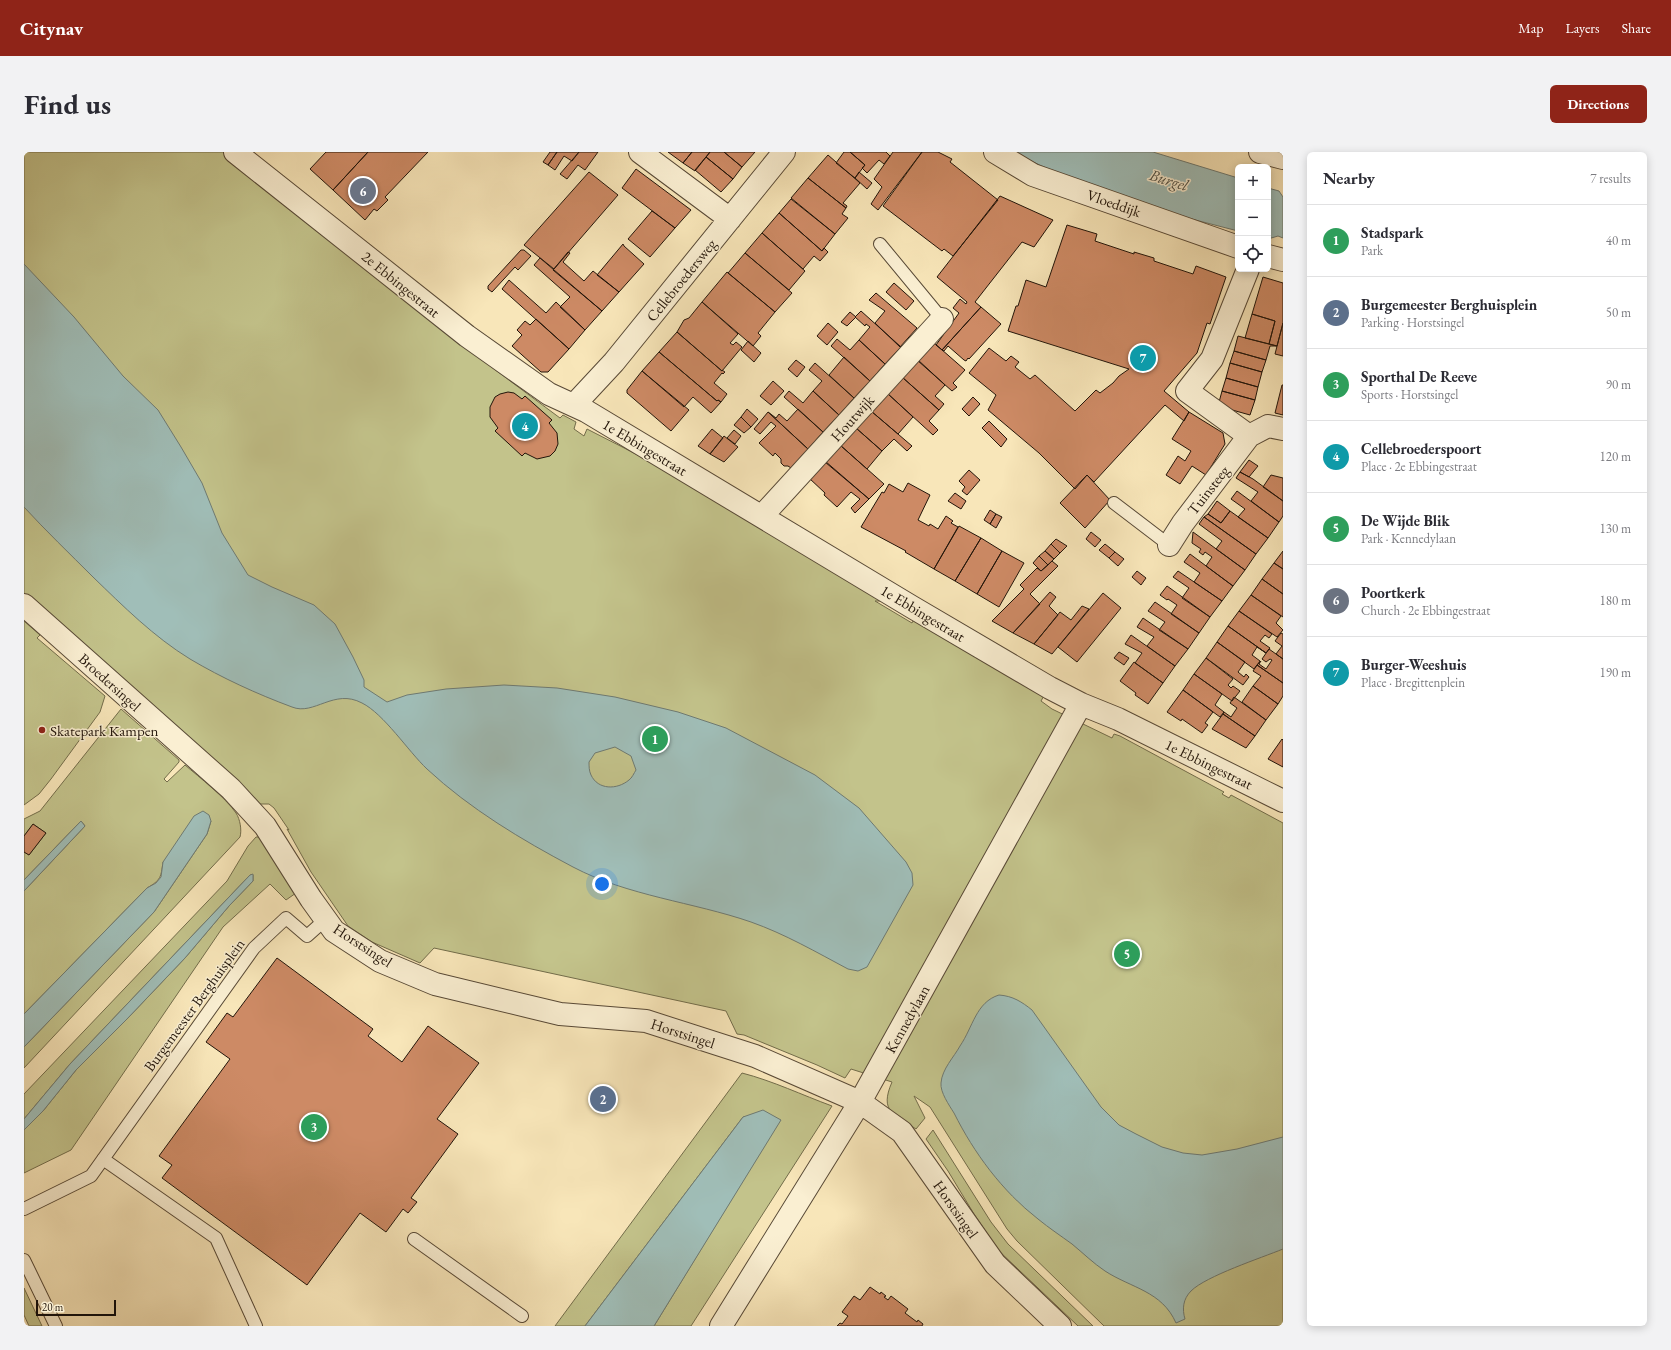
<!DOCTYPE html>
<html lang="en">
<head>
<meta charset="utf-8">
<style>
  :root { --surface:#fff; --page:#f2f2f3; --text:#2b2b33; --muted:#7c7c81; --line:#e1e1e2; --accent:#8f2418 }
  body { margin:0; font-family:"EB Garamond",serif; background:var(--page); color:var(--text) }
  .controls { position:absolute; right:12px; top:12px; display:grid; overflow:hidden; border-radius:6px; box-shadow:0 2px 10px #0003 }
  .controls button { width:36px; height:36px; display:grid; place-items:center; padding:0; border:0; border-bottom:1px solid var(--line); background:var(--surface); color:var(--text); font:20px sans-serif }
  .scale { position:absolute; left:12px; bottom:10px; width:80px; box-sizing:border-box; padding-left:4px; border:2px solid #22150a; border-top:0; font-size:11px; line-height:14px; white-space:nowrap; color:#22150a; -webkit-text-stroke:3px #faefd2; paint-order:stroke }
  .you { position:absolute; left:578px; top:732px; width:14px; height:14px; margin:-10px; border:3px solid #fff; border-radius:50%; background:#1a73e8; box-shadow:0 0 0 6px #1a73e833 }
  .badge { display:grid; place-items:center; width:26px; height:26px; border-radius:50%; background:var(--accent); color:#fff; font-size:13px; font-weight:700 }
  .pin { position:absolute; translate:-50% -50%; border:2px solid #fff; box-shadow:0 1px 4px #0006 }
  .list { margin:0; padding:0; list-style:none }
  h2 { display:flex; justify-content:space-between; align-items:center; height:52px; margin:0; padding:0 16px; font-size:17px }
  h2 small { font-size:13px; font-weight:400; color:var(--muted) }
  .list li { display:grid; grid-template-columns:26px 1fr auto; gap:12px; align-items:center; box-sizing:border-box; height:72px; padding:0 16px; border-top:1px solid var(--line) }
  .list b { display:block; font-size:15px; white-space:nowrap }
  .list p { margin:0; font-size:13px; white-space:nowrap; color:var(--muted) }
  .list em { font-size:13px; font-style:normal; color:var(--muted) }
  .icon { flex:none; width:22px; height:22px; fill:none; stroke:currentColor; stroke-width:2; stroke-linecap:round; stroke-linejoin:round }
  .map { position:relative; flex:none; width:1259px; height:1174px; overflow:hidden; border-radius:6px }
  header { display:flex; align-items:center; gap:24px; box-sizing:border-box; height:56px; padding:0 20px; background:var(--accent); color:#fff }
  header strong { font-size:19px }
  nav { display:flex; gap:22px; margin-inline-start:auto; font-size:14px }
  .intro { display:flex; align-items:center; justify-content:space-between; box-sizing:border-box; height:96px; padding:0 24px }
  h1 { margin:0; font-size:28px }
  .button { padding:10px 18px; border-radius:6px; background:var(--accent); color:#fff; font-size:14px; font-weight:700 }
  main { display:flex; gap:24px; padding:0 24px }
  aside { flex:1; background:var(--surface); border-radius:6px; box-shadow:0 2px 10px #0003 }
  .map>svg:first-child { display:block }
</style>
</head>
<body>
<header>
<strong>Citynav</strong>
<nav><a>Map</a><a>Layers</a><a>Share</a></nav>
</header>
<div class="intro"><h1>Find us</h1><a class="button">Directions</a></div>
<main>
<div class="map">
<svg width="1259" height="1174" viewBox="0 0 1259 1174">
  <rect width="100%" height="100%" fill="#f8e6b9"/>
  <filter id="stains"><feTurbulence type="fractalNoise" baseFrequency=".005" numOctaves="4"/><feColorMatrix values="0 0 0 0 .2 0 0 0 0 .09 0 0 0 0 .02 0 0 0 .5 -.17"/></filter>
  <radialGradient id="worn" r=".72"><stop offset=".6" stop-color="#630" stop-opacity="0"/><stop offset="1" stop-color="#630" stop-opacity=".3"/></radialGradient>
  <!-- green -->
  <path fill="#c3c38b" stroke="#726c4a" d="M0,0H200L456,204L470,217L536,266L539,263L552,270L550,277L560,284L563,277L698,346L881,449H851L888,471L892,463L1022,540L1017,549L1028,557L1088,586L1090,582L1096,584L1200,640L1198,642L1205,646L1207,643L1259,671V1174H1080L993,1089L983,1077L906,955L890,944L901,966L892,977C870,962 855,960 868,930L827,917L821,926L793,913L720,883L713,882L702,859L410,796L396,811L348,790L324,774L287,720L263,677L265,678L250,656L245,652H235L0,444Z
    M0,469L16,483L13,486L81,544L76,560L27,627L15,642L0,653Z
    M97,557L155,608V610L140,627L143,630L161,613C175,625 202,646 212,661C216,667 218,678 216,685L0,916V895L130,760L183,682L187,669L139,710C137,725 137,728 123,736L0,862V739L61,674L57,669L0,728V700L5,703L22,681L9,672L0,684V667L16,659Z
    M232,685H238L272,741L262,748L246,732L199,775L47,998L0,1021V978L19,959L52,918L103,867L161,806L205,754L229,729V723H226L46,912L0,967V942L203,729L224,694Z
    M718,921C749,929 778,943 808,954L667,1174H630L756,968L719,965L561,1174H531Z
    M909,978L967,1070L984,1092L1069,1174H1054L975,1099L950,1062L924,1019L902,987Z
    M0,1136L18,1174H5L0,1163Z"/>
  <!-- water -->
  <path fill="#a0beb8" stroke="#6e7a72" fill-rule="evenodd" d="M988,0H1129L1214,26V79L1152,63L1037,23Z
    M1244,36L1255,39L1259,45V86L1254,84L1244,87Z
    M0,112L50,165L99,224L134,258L157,295L178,331L198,381L224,423L248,435L290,453L311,472L329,505L340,528V535L363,550L383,543L422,537L480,533L533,536L591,545L654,560L702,576L791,623L835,656L882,710L888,721L889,733L843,815L834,819L824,817C792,800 761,782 727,770C669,750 604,744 549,715C498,688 446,657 403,617C384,599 360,562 338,551C310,536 290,564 268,555C233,542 198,526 166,507C130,485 99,454 69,425C46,402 22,379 0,355ZM591,595L607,604L612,618C610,621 608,626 605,628C593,638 574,638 567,623C565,619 565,614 565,610L571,601Z
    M179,659L185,663L187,669L183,682L130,760L0,895V862L123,736L132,731L137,725L139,710L170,664Z
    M57,669L61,674L0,739V728Z
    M229,722V729L205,754L161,806L103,867L52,918L19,959L0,978V967L46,912L226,723Z
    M975,843C989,844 998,850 1008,858L1077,955L1095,973L1112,982L1138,995L1159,1001L1178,1003L1213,997L1259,985V1097C1237,1106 1182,1124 1167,1139C1159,1147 1158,1157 1161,1167L1152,1171C1138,1139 1107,1136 1081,1119C1069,1111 1059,1101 1048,1092C1037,1084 1025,1076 1014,1067C978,1039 950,1001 930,961C925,953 916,940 917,931C918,917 930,905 936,894C949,875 952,850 975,843Z
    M739,958L757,968L630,1174H561L719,965Z"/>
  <!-- building -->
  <path fill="#cd8a65" stroke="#22150a" d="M302,0H344L309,38L286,17Z
    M344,0H404L361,45L364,48L353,59L350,57L341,68L309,38Z
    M526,0H533L524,13L519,10Z
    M533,0H555L548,9L540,4L531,18L524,13Z
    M555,0H574L561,18L554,13L543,27L536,22Z
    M644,0H668L659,11Z
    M668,0H686L671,19L659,11Z
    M686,0H700L718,15L709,27L682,5Z
    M700,0H731L718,15Z
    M820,0H826L841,13L831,26L812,11Z
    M826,0H862L866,4L860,12L855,8L843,21L838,16L841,13Z
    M869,0H898L854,58L847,52L858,35L850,27Z
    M898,0H914L928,7L926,10L974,48L929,104L920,97L918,99L859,54Z
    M804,3L836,31L819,51L823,54L822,56L784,26Z
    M682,5L709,27L697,40L671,18Z
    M612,17L667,58L651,76L598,36Z
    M565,20L594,43L530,117L500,93Z
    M835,20L848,31L843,37L831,26Z
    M784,26L822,56L818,62L824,66L811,82L767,46Z
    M976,44L1029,68L1010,95L998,90L951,150L957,155L918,198L912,193L935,161L929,156L936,147L942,152L943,150L913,125Z
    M767,47L811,82L798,99L755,61Z
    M628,59L651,76L626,105L604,87Z
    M755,61L798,99L800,96L804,100L796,109L790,104L779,117L738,81Z
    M1043,73L1073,82L1071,89L1110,102V100L1130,106V109L1169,122L1172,114L1202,125L1186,172L1183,171L1173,201L1140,239L1165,260L1160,269L1141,253L1070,330L1063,323L1051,337L1015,301L964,258L972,243L945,221L965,196L982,209L987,204L995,210L991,215L1006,227L1011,223L1051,259L1072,238L1076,241L1089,231L1095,224L1105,217L984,179L992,154H994L1002,128L1022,135Z
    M738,81L781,119L765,138L721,101Z
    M599,92L600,94L620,112L595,140L573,123Z
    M497,98H500L507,104L494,118L491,115L468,140L464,137V134Z
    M544,100L546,101L539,110L560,129L569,119L595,140L578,159L529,118Z
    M721,101L768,141L751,160L704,121Z
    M516,106L578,159L561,178L536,155L546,145L510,113Z
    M703,120L751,160L734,181L737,184L729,194L678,150Z
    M1239,125L1259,131V171L1253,194L1245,192L1251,169L1228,162Z
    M485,128L522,161L532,150L561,178L545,197L478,137Z
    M870,131L890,149L882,158L862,140Z
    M852,141L893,176L876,195L851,171L861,159L845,148Z
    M678,150L714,182L706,191L709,193L712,190L718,195L698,219L653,180L660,168L665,166Z
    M957,155L977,172L945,207L944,206L942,209L940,208L924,194L920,199L918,198Z
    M837,159L877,195L861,212L835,188L846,175L842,172L841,174L831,165Z
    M826,160L832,165L823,174L817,170Z
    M1228,162L1251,169L1245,192L1221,186Z
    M512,167L545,197L524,220H517L488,194L498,183L493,178L501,169L506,173Z
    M804,171L814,180L803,193L793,184Z
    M1259,171V204L1251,202Z
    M653,180L698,219V218L701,220L699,222L698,221L690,231L703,242L697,250L694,248L693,249L635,200Z
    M1214,184L1245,192L1253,194H1246L1242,208L1210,199Z
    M813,187L826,198L835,188L861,212L846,229L807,194Z
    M724,189L737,201L730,210L717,198Z
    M909,190L941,218L929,231L933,235L928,239L893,208Z
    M1210,199L1242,208L1238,220L1206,211Z
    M635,200L693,249L694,248L697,250L687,261L669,245L660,255L618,219Z
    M820,205L846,229L830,246L805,223Z
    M893,207L921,233L911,244L920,252L915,258L878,225Z
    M772,208L781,215L773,225L764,217Z
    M791,211L830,246L815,263L789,239L798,229L785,218Z
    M1206,211L1238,220L1234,235L1202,226Z
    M618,219L665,258L647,279L603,241V238Z
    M878,225L915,258L905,269L914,278L909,283L863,241Z
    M1202,226L1234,235L1231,248L1198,239Z
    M749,229L760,239L747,253L736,244Z
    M1258,233H1259V263L1251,261Z
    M765,239L779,251L789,239L815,263L799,280L760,245Z
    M1198,239L1231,248L1226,263L1194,254Z
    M484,240L490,241L498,247L501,244L528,268L525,271L533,281L534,292L531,299L526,304L513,307L501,301L498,304L471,279L474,276L466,265V255L471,245L476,242Z
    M863,241L889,265L874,282L847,259Z
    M949,245L956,252L945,264L938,257Z
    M723,257L734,267L727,275L717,265Z
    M774,257L799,280L784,297L744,260L752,266L755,262L763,269Z
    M847,259L888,294L883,299L870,287L858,299L832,276Z
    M744,260L784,297L767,316L764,314H760L757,311V307L751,301L749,304L735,291L752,274L747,270L736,282L730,277Z
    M1165,260L1199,281L1201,292L1182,323L1168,314L1156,332L1142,323L1154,304L1161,309L1167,299L1148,287Z
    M717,265L727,275L720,281L710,273Z
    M965,269L983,287L977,295L958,276Z
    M832,276L858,299L843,317L816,293Z
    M688,277L699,286L686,302L674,294Z
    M710,278L717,284L711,292L703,286Z
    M700,284L714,295L700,310L686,302Z
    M816,293L860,332L845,347L801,310Z
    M1225,308L1234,314L1225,325L1216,320Z
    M801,309L845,347L831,361L827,356L836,347L827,340L813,355L800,343L801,341L785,326Z
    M945,318L956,328L943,343L938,339L941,335L935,329Z
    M1216,320L1229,327L1259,349V364L1255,370L1227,349L1234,340L1212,326Z
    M1063,323L1086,348L1061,376L1036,351Z
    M1247,323L1259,326V349L1239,335Z
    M884,331L906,343L894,368L905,374L906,372L914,377L922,364L929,369L927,371L934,375L910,417L881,400L882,399L837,375L858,340L860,341L865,332L879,340Z
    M1213,339L1255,370L1244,386L1214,365L1221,357L1207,347Z
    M931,341L942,349L937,357L924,349Z
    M1193,349L1206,359L1197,371L1184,362Z
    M966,358L972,362L966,372L960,368Z
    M1206,359L1244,386L1232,402L1180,365L1184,362L1197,371Z
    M972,362L978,365L972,376L966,372Z
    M1180,365L1232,402L1221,418L1192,397L1198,389L1175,372Z
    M935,374L957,386L931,429L910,417Z
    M1067,380L1077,388L1071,395L1062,387Z
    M1169,380L1221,418L1209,434L1182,414L1188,405L1181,400L1179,403L1175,400L1177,397L1168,391Z
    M957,386L978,399L953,442L931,429Z
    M1032,387L1043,394L1036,401L1027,392Z
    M1027,392L1036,401L1030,407L1021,399Z
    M1081,392L1091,400L1085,406L1075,398Z
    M978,399L1000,411L975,455L953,442Z
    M1021,399L1030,407L1024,413L1015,404Z
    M1259,399V417L1250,411Z
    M1091,400L1100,407L1094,414L1085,406Z
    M1166,402L1209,434L1198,449L1170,430L1176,421L1160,410Z
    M1015,404L1024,413L1017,419L1009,411Z
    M1028,409L1034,414L1006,442L1016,452L989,481L968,469L1000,437L996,433L1013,416L1017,419Z
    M1250,411L1259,417V442L1238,427Z
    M1113,419L1122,426L1117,433L1108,425Z
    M1154,419L1198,449L1186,465L1158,446L1165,436L1149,425Z
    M1238,427L1259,442V465L1227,443Z
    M1143,434L1186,465L1175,481L1147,462L1153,453L1144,447L1143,448L1136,443Z
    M1026,440L1032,445L1025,454L1034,463L1010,492L989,481Z
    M1079,441L1097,456L1053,510L1034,495Z
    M1227,443L1257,464L1252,471L1259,478L1253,485L1215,459Z
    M1131,450L1175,481L1164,497L1135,478L1141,470L1124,459Z
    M1058,454L1065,457L1028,502L1010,492L1036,460L1047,468Z
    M1215,459L1248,482L1245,486L1241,483L1236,489L1246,496L1242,501L1204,474Z
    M1119,466L1164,497L1151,514L1123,494L1130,485L1113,475Z
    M1204,474L1242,501L1233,495L1228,503L1236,509L1230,517L1193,490Z
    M1257,481L1259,482V507L1252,502L1258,494L1251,489Z
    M1107,483L1151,514L1139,531L1111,511L1118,501L1101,492Z
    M1193,490L1221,510L1214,520L1220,525L1222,522L1225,525L1219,533L1182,506Z
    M1245,497L1259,507V531L1233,513L1237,509L1235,512L1242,517L1248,508L1246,507L1242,510L1238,507Z
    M1095,500L1105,506L1100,513L1090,506Z
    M1182,506L1209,527L1204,533L1207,536L1209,534L1216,539L1208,549L1170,522Z
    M1110,510L1139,531L1124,552L1111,543L1112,541L1096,529Z
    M1233,513L1259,531V544L1254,552L1229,534L1237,524L1229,519Z
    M1170,522L1198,542L1191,553L1200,560L1196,565L1159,538Z
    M1229,534L1254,552L1242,568L1218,550Z
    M1159,538L1189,560L1181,571L1184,573L1178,581L1158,567L1157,569L1143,560Z
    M1210,545L1242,568L1231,584L1199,562L1200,560L1207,565L1213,556L1206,551Z
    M1199,562L1231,584L1222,596L1188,577Z
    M1258,587L1259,588V615L1244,607Z
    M9,672L22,681L5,703L0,700V684Z
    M253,806L349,877L344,884L378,910L404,874L455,911L413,967L434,982L387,1046L393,1050L384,1061L379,1057L362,1080L336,1061L283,1133L138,1026L148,1013L135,1004L206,907L182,890L203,861L209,865Z
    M846,1135L856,1142L857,1140L862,1144L860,1145L864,1148L867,1144L884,1157L881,1161L893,1170L894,1168L899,1172L898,1174H813L816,1171L818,1172L824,1164L818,1160L830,1144L836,1148Z"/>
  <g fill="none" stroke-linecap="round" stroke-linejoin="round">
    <!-- service casing -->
    <g stroke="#584936" stroke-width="14">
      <path id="service" d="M856,92L918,167
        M1090,351L1145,393
        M79,1007L192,1086L232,1174
        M0,1057L67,1024L230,796L262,766L283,784L302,767
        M390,1087L498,1164
        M0,1108L32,1174"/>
    </g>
    <!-- minor casing -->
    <g stroke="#584936" stroke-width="24">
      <path id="minor" d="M211,0L443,184L525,242L562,259L888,455L1026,536L1057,552L1094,567L1259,649
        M616,0L706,67
        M971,0L1009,23L1214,95
        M1236,0L1259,6
        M1244,104L1259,108
        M1224,117L1188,207L1163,239L1225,284
        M550,253L590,210L760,0
        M738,364L918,167
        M1145,393L1159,371L1225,284L1244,274L1259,277
        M0,453L207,637L241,674L287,747L310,779L356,809L411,832L536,862L622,869L731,904L836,950L878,980L971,1112L1036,1174
        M697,1174L836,950L1057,552"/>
    </g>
    <!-- service -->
    <use href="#service" stroke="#faefd2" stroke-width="12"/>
    <!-- minor -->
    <use href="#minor" stroke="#faefd2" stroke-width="22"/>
  </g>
  <!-- markers -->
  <circle fill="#8f2418" stroke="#faefd2" stroke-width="1.5" cx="18" cy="578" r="4"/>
  <g text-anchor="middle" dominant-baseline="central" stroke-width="3" stroke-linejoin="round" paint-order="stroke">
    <!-- street labels -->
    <g font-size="15" fill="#22150a" stroke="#faefd2">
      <text transform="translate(1090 51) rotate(19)">Vloeddijk</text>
      <text transform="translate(657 128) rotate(-51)">Cellebroedersweg</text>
      <text transform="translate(377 132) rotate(39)">2e Ebbingestraat</text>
      <text transform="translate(828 266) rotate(-48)">Houtwijk</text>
      <text transform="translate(621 295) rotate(31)">1e Ebbingestraat</text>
      <text transform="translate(1184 338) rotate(-52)">Tuinsteeg</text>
      <text transform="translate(899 461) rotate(31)">1e Ebbingestraat</text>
      <text transform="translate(86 530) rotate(42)">Broedersingel</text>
      <text transform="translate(1185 612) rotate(26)">1e Ebbingestraat</text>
      <text transform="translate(339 793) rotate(33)">Horstsingel</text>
      <text transform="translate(170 853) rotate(-54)">Burgemeester Berghuisplein</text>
      <text transform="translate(883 867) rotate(-61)">Kennedylaan</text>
      <text transform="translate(659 881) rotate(18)">Horstsingel</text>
      <text transform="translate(932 1057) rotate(55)">Horstsingel</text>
    </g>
    <!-- poi labels -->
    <g font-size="15" fill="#22150a" stroke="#faefd2" text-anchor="start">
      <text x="26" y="578">Skatepark Kampen</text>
    </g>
    <!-- water labels -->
    <g font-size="16" font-style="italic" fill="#4e5047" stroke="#faefd2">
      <text transform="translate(1145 28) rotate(17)">Burgel</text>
    </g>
  </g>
  <rect width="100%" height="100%" filter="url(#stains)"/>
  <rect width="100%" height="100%" fill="url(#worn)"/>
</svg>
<div class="controls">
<button>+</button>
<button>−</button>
<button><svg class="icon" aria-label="locate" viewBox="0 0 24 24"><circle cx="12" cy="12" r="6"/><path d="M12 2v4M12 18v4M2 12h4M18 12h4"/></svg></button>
</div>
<div class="scale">20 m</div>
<div class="you"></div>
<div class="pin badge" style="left:631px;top:587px;background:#2e9e5b">1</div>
<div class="pin badge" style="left:579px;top:947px;background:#5c6f8a">2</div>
<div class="pin badge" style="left:290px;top:975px;background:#2e9e5b">3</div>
<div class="pin badge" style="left:501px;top:274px;background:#0f9aa8">4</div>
<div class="pin badge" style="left:1103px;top:802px;background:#2e9e5b">5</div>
<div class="pin badge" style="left:339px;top:39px;background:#6b7280">6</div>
<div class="pin badge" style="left:1119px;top:206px;background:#0f9aa8">7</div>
</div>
<aside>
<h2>Nearby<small>7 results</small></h2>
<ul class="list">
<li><span class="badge" style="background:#2e9e5b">1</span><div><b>Stadspark</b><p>Park</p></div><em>40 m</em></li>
<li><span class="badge" style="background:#5c6f8a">2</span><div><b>Burgemeester Berghuisplein</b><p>Parking · Horstsingel</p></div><em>50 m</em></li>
<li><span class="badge" style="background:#2e9e5b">3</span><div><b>Sporthal De Reeve</b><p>Sports · Horstsingel</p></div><em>90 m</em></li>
<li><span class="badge" style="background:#0f9aa8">4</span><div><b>Cellebroederspoort</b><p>Place · 2e Ebbingestraat</p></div><em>120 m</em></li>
<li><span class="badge" style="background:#2e9e5b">5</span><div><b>De Wijde Blik</b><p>Park · Kennedylaan</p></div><em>130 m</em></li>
<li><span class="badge" style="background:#6b7280">6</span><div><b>Poortkerk</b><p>Church · 2e Ebbingestraat</p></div><em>180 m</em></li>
<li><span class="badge" style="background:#0f9aa8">7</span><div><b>Burger-Weeshuis</b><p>Place · Bregittenplein</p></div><em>190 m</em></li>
</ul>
</aside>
</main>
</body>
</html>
